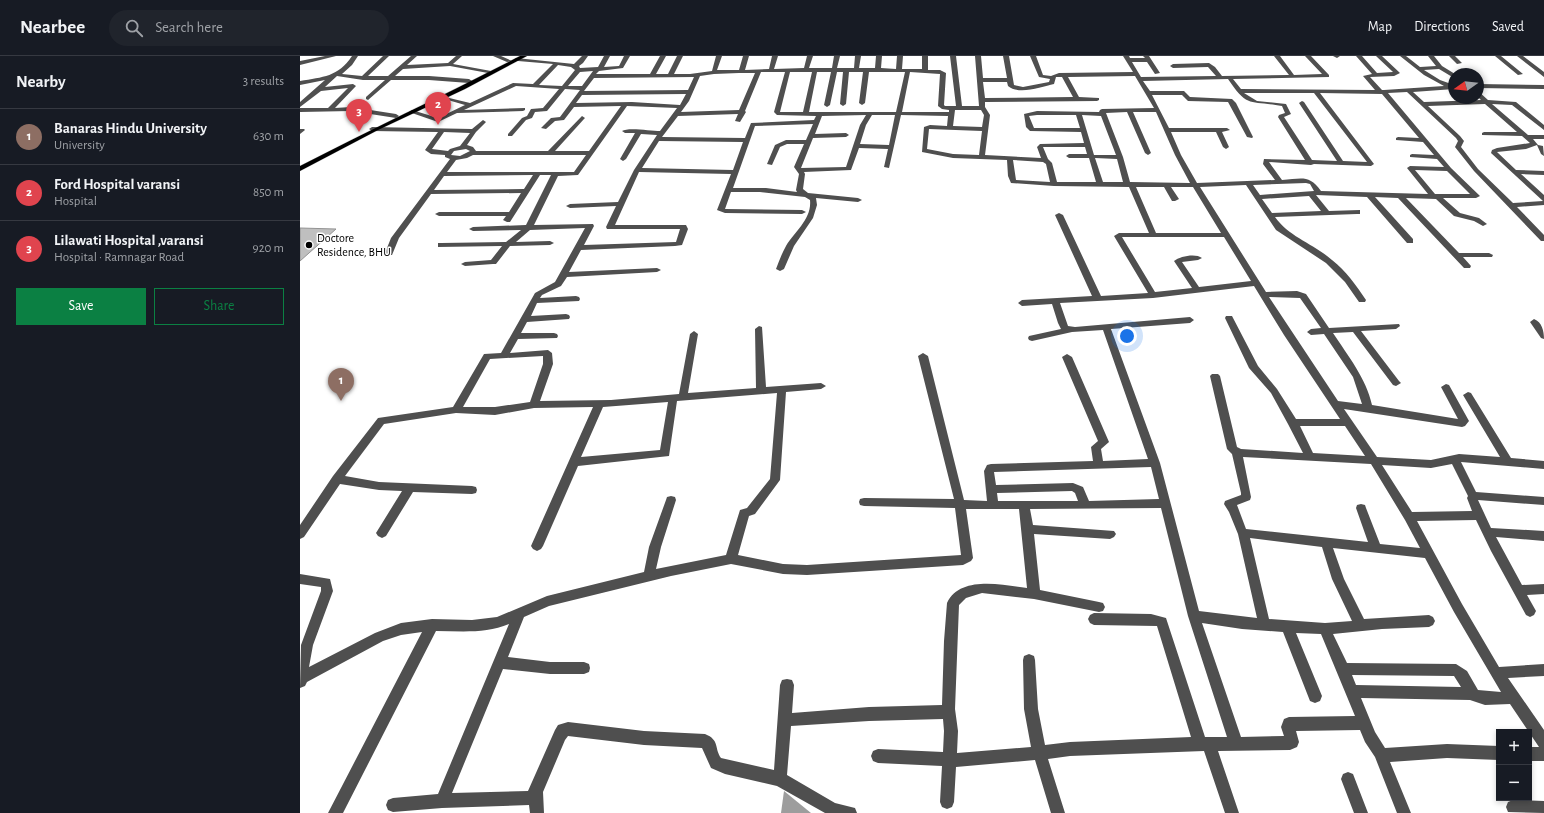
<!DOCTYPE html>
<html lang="en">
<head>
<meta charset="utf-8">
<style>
  :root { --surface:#171b24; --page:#20242c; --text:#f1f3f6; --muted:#9ea1a6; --line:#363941; --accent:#0b8043 }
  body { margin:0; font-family:"Alegreya Sans",sans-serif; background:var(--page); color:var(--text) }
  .controls { position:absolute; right:12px; bottom:12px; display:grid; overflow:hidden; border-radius:0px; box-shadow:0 2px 6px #0003 }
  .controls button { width:36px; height:36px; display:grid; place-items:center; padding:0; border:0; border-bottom:1px solid var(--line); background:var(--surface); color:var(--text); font:20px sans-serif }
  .compass { position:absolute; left:1148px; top:12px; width:36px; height:36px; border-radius:50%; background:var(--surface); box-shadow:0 2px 6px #0003; rotate:255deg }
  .you { position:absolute; left:827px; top:280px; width:14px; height:14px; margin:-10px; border:3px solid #fff; border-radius:50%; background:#1a73e8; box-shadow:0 0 0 6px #1a73e833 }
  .badge { display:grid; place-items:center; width:26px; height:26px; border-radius:50%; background:var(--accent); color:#fff; font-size:13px; font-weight:700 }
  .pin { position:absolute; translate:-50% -33px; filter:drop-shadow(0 1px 2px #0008) }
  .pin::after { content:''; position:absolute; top:21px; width:14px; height:12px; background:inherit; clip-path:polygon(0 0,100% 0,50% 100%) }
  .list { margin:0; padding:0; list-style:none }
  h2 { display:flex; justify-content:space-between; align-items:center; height:52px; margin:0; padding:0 16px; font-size:17px }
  h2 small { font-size:13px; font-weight:400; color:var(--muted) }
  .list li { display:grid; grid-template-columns:26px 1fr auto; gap:12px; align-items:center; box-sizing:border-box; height:56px; padding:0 16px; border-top:1px solid var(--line) }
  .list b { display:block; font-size:15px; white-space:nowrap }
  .list p { margin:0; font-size:13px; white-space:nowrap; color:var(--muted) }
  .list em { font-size:13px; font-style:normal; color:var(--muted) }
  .actions { display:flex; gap:8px; padding:12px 16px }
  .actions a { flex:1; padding:9px 0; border:1px solid var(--accent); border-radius:0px; text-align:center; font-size:14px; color:var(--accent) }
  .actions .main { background:var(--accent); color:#fff }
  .icon { flex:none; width:22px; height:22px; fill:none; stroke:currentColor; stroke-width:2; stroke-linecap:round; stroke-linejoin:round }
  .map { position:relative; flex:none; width:1244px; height:757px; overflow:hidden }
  header { display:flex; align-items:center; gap:24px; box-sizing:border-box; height:56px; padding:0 20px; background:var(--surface); border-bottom:1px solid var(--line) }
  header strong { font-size:19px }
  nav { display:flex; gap:22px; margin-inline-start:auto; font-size:14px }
  .search { width:280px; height:36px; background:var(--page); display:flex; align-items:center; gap:10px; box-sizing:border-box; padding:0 14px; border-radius:22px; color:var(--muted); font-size:15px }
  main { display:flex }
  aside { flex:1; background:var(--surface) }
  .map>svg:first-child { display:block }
</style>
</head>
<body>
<header>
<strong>Nearbee</strong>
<div class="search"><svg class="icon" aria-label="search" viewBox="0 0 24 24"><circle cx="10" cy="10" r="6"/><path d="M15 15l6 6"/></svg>Search here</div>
<nav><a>Map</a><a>Directions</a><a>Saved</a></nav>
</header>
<main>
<aside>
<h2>Nearby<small>3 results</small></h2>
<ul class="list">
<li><span class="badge" style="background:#8d6e63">1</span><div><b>Banaras Hindu University</b><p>University</p></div><em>630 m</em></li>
<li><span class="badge" style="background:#e0444e">2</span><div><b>Ford Hospital varansi</b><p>Hospital</p></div><em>850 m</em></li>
<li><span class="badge" style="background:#e0444e">3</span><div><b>Lilawati Hospital ,varansi</b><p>Hospital · Ramnagar Road</p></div><em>920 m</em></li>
</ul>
<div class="actions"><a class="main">Save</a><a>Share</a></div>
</aside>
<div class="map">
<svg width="1244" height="757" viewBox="0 0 1244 757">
  <rect width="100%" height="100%" fill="#fff"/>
  <!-- water -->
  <path fill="#9d9d9d" d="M484,735L511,757H481Z"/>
  <!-- building -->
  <path fill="#bfbfbf" stroke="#939393" d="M0,172L36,173L0,205Z"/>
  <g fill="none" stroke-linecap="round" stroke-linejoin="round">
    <!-- major casing -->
    <g stroke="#dbdbdb" stroke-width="1">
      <path id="major" d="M220,0H227L165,33L78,74L0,115V110C73,72 147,38 220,0Z"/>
    </g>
    <!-- minor -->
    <path fill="#4f4f4f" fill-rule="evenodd" d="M25,0H36L0,9V5Z
      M52,0H58L52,9L42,18L62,20L83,0H89L68,20H88L111,0H117L107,9L148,7L156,0H162L153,8L191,15L188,17L150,10L103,13L95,20H129L169,23L172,25L169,27L129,24H91L68,44L66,43V41L85,24H63L37,20L25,31L53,28L56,30L35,52L51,51L96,58L99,60L96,62L51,55L0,56V52H28L48,32L21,35L0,51V46L25,24L0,29V25C23,21 38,21 52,0Z
      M193,0H201L212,5L207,6Z
      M282,0H288L283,7L279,10L280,12L298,11L304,0H310L304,11L319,10L324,0H330L323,12L299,15L296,18H350L360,0H366L356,18H368L377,0H383L374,18H390L412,15L416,0H422L417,14H439L443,0H449L445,14L469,13L472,0H478L474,13L504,12L507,0H513L509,12H532L534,0H540L537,12H554L555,0H561L559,12H575L576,0H582L581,12L596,13L597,0H603L602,13H622V0H628V14H640L646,17L644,49L645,50H656L650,0H656L662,50H679L675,0H681L683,22H707L703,0H709L714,29L723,31L749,26L750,23L739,21L730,0H736L743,19L751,20L759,17L833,16L823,0H829L830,2H845L843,0H849L860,17L855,18L847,6H832L841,21L916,20L908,11L873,12L870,10L873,8L909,7L915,11L922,20L989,19L974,0H980L994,19L1022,18L1005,0H1011L1029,19V21L933,23L941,33L1075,34L1063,20L1072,18L1056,0H1062L1077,17L1093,16L1076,0H1082L1100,17L1094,20L1070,21L1082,34H1084L1144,30L1124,19L1100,0H1106L1120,11L1136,10L1128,0H1134L1142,10L1155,18L1154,22L1139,13L1124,14L1140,24L1154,29V33L1113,36L1124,46L1181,44L1178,41V35L1188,44L1216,46L1244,69V74L1212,49L1192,48L1228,79H1244V83H1233L1238,89L1243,90L1244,100L1241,98L1237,89L1226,93L1197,96L1216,114L1244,115V119L1221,118L1244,139V149L1217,151L1244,179V185H1241L1174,115L1155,91L1158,85L1156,82L1107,36L1088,37L1151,112L1180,140L1176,142H1143L1160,157L1179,162L1187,168L1183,170L1174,165L1154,160L1136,143L1106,142L1159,197H1189L1193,199L1192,201H1163L1171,210L1170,212H1164L1098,142L1075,141L1113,183V187H1107L1067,141L1016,139L1029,155L1060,154V158H1057L975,161C989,181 1014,188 1032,204C1046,215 1056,229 1066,244L1065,246H1059L1045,226L1026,207L976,174L946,129L900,131L966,236L997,235L1006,238L1029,272L1099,268L1100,270L1096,273L1061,275L1099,325L1101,327L1096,330L1093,329L1053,276L1033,277C1048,300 1066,322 1072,349L1158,363L1141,331L1146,328L1149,329L1169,365L1165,370L1162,371L1044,353L1077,401L1131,404L1159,398L1200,401L1163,339L1168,336L1171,337L1211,402L1244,405V413L1161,406L1176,436L1244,441V449L1178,444L1191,472L1244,475V485L1196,481L1222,529L1244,528V538L1227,539L1236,555L1234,559L1230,561L1226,559L1191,495L1176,464L1117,465L1162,548L1199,611L1244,608V620L1208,622L1244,674V705H1229V691H1239L1210,648L1185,649L1170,644L1061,642L1075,676L1085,692L1147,688L1199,690V704L1147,702L1090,706L1111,757H1097L1075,701L1065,686L1060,674L996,675L999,686L997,691L990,694L918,695L939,757H925L904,695L770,700L748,703L765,757H751L735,704L656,711L654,746L652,751L647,753L642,751L640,746L642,710L578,707L573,705L571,700L573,695L578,693L643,696L644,675L643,663L569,665L491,670L487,719L535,747L555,752L557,757H525L477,730L425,718L411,712L402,692L344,689L268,680L265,684L243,736L244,757H230L229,749L142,752L93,756L88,754L86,749L88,744L93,742L138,738L209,568C186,578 160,575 136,575L43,757H28L122,576L101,579L83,585L7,626L5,630L0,632L1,589L21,535V531L0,528V518L30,523L33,535L13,589L9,611L75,577L101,567L132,563L172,564L197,561L247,540L344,516L349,491L366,444L367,441L371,440L375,441L376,444L361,491L356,513L426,499L440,454L447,452L470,423L477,337L377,345L369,400L278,410L243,490L241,493L237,495L233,493L231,490L293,351L234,352L195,359L156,357L84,368L45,420L79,426L172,430L176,431L177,434L176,437L172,438L113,436L86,480L82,482L78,480L76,477L102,435L79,434L40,428L4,481L0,483V469L33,420L78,362L153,351L184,298L201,297L235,237L255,226L285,172L230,174L216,186L250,185L254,187L250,189L210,190L196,208H193L165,210L161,208L165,206L191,204L202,190L138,191V187H141L206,186L221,174L173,175L169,173L173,171L226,169L251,119H240L210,166H207L203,164L206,160H139L135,158L139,156H209L221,137L131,138L99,182L92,199H86L85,197L91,182L150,103L145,101V99L131,98L125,94L138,76L72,75L69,73L72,71L172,73L183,64L186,66L176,76L167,89L173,91L176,95H248L282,60L285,62L284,63L255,95H289L321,50L274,51L264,64L255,65L246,73L241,72L251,62L260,61L280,34L265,33L247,55L235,56L232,62L226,64L212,80H208V78L222,62L227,60L231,53L243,52L259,33L216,30L164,54L225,52V54L223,55L157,57L138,66L109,56L112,54L138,62L165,49L141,42V40L170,47L213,27L233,28L253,8L218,5L215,3L216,2L274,8ZM258,9L271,11L275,14L262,30L239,29ZM293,15L282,30H268L280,16ZM461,16H485L474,56L477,59L516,60L514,64L451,67L445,82L362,81L378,60L438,58L435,65L440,66L446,56L445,55ZM490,16H512L503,56H480ZM517,16H531L524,49L527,51L530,49L537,16H543L540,48L543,50L546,48L549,16H563L559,47L562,49L565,47L569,16H605L596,56H509ZM610,16L640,18L638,50L642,53L649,54V56H602ZM439,17H455L439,54L381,56L389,45L400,20L414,18ZM835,20L854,52L802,53L800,54L799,56L737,55L724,58L726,71L730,75L781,76L784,87L740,88L737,91L741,102L685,99L690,59L685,51V46L797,45L799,44V42L779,41L768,21ZM394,21L388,34L284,35L294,22ZM756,21H762L773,41L685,42L683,26H707L708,30C718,39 742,31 754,28ZM928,23C948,53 950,44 982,50L985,57L979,59L978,61L1005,104L964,103L963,108L975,124L897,127L881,99L871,76H916L923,91L926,93L929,91L922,76L930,74L927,72H869L852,39H882L888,45L928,46L947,81L952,82L953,81L936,47L932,43L890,41L884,35H850L843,25ZM944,37H1014L1067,106L1043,105L1004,46L1002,45L999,47L1037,105L1012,104L984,61L991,58L986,48L957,45ZM1020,37L1082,38L1119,82L1098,81L1096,82V84L1123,86L1134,99L1112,98L1110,99V101L1137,103L1144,111L1110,110L1107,112L1128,138L1021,135C1009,118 1001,123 982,124L969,106L1011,109L1014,108L1071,110L1074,108ZM386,38L380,49L332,46L276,47L282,39ZM1185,48L1217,76H1184L1182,77V79L1222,80L1230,87L1197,92L1192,94L1191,97L1243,145L1213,147L1178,113L1161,91L1164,85L1160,80L1128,50ZM327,50L377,52L360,75C351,75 328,71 322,75L325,77H335L320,103L323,105L326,103L341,78L357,79L334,114L318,146L270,148L266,150L270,152L316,150L306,171L307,173H380L376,186L284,189L294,170L293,168L234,169L258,120L278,119ZM655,54H681L684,59L682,71L653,70ZM827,56L845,97L848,99L851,97L833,56H856L875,99L890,127L830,126L823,101L806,57ZM566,59L560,69L546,111L501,112L513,82L546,81L549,79L546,77L515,78L522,60ZM572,59H595L589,89L560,88L566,69ZM601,59L648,60L647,70L630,69L624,71L622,96L653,102L707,104L708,120L711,127L754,130L829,131L849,177H819L814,180L848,237L801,240L763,159L759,157L755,159L792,240L722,244L718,247L722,250L752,248L758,267L761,273L729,280L728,282L729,284L732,285L772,276L803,274L848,403L803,405L801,393L809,386L772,301L767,298L762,301L798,385L791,391L793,405L691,408L687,409L684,415L687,445L664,444L628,300L623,297L618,300L654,443L564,442L560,443L559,446L560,449L564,450L655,452L661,499L507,509L483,508L438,499L449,460L455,458L480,424L486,336L521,333L526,330L521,327L466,331L462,271L459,270L455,273L456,332L388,337L398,278L394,275L390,278L379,338L311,344L240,345L253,308L252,297L248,294L210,297L218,283L257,282L258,280L257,278L254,277H221L227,266L269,263L270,261L269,259L266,258L231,260L237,247L279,245L280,243L279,241L276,240L240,242L242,239L261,230L267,221L357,216L361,214L357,212L269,216L281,194L375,190L382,189L388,173L386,169H315L339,116L431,118L417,154L425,157L502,158L506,156L502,154L425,153L431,136H460L505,141L510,144C512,163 495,175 486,190C482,197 479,205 476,213L480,215L484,213L494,190L513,162L517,149L516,142L558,146L562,144L558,142L508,137L503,133L505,118L504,116L551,114L559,92L588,93L584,111L589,112ZM737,59H776L780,72H734L729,60ZM782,59L801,60L816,99H794ZM513,68L506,84H486L475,89L467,108L472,109L480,91L487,88H504L494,111L499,118L496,134L497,136L466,132H433L455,70ZM629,73L682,75L679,99L653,98L627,93ZM144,76L170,77L160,90L150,93L148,95L132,93ZM359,85L443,86L433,114L342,112ZM743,91H785L787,98H769L766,100L769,102H789L796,126H757L752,107L748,103ZM166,93L170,95L160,100L151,99L154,95ZM173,99H286L274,116H147L156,104L167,102ZM795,102L817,103L823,126H803ZM713,104L743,106L746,108L750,126L716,124ZM1115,114L1147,115L1170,138H1135ZM233,119L224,133L134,134L144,120ZM1006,127L1010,128L1014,135L960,139L953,129ZM836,131H864L872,145H875L879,143L871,131H893L921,177H856ZM1009,140L1021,155L972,157L962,143ZM822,181H924L951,225L899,231L882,206L898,204L902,202C896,197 880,200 874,205L892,232L855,236ZM954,230L984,279L1040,363H996L977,333L958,310L932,260H926L925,262L949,312L971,337L988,368L1003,397L941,393L937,391L920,320L918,318H912L910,320L927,393L932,398L941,437V439L925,445L924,448L929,456L938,478L957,562L899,555L860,407L811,273L890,267L894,264L890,261L775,271L768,270L760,247L853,242ZM969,241L1000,242L1021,272L1011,273L1007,276L1011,279L1024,278L1053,321L1062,348L1038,345ZM243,300V308L230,346L195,351H163L190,303ZM368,346L360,394L281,401L303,351ZM1000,370H1045L1065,400L1013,397ZM943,401L1071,408L1105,464L1120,492L1080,488L1066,452L1065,449L1061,448L1057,449L1056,452L1068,486L946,473L937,449L950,444L951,441ZM1152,408L1168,440L1167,442L1172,455L1112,456L1082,409L1131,412ZM851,411L859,443L789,445L783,431L773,427L696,429L694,416ZM772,435L775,437L778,445H698L697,437ZM861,452L888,560L927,681H905L866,562L851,558L794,557L790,559L788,563L790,567L794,569L857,570L891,681L770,686L745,689L738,653L735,604L734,600L729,598L724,600L723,604L724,653L731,691L657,697L658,675L655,653L659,549L666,542L682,537L734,543L799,556L803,555L805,551L803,547L799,546L740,534L734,478L810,483L814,481L816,478L814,475L733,469L730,453ZM666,453H719L727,532C703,529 660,519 647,547L644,585L642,649L569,651L492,657L494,629L492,624L487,623L482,624L480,629L474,714L421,702C414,692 420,684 405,678L344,675L268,666L258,669L255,674L228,735L152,737L203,613L250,618H284L289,616L290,612L289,608L284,606H250L208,601L224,561L249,550L371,520L431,508L483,518L507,519L663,509L671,505L673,502ZM950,482L1022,491L1032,523L1052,565L1025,567L969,563ZM1033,492L1125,502L1154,556L1201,636L1178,634L1167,615L1156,608L1047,607L1033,578L1082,573L1129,571L1133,569L1135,565L1133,561L1129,559L1064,563L1044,523ZM902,567L942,573L983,576L1010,645L1015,647L1020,645L1022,640L996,577L1021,578L1055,660L989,661L984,663L981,671L984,680L941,681ZM1052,619L1154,620L1161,631L1056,629Z
      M1033,0H1040L1037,2Z
      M1149,0H1155L1162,7L1157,8Z
      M1195,0H1201L1223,18L1218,19Z
      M1217,0H1223L1244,16V21Z
      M1178,28L1244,29V33L1178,32Z
      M0,73H4L5,74L0,78Z
      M1234,263C1242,266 1244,275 1244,283L1241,282L1230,266Z
      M1048,716L1053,718L1068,757H1054L1041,723L1043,718Z
      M1213,744L1244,745V757L1208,756L1206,751L1208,746Z"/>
    <!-- major -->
    <use href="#major" fill="#000" fill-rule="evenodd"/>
  </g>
  <!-- markers -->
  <circle fill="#000" stroke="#fff" stroke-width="1.5" cx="9" cy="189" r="4"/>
  <g text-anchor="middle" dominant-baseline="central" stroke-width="3" stroke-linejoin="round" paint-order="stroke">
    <!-- far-poi labels -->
    <g font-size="12" fill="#000" stroke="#fff" text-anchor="start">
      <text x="17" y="182">Doctore<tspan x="17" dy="14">Residence, BHU</tspan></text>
    </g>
  </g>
</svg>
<div class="controls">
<button>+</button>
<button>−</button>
</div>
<svg class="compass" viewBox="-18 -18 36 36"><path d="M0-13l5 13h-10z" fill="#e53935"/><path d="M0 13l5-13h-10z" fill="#9ea1a6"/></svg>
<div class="you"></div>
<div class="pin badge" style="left:41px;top:345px;background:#8d6e63">1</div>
<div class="pin badge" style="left:138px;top:69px;background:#e0444e">2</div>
<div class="pin badge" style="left:59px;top:76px;background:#e0444e">3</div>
</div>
</main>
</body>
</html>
